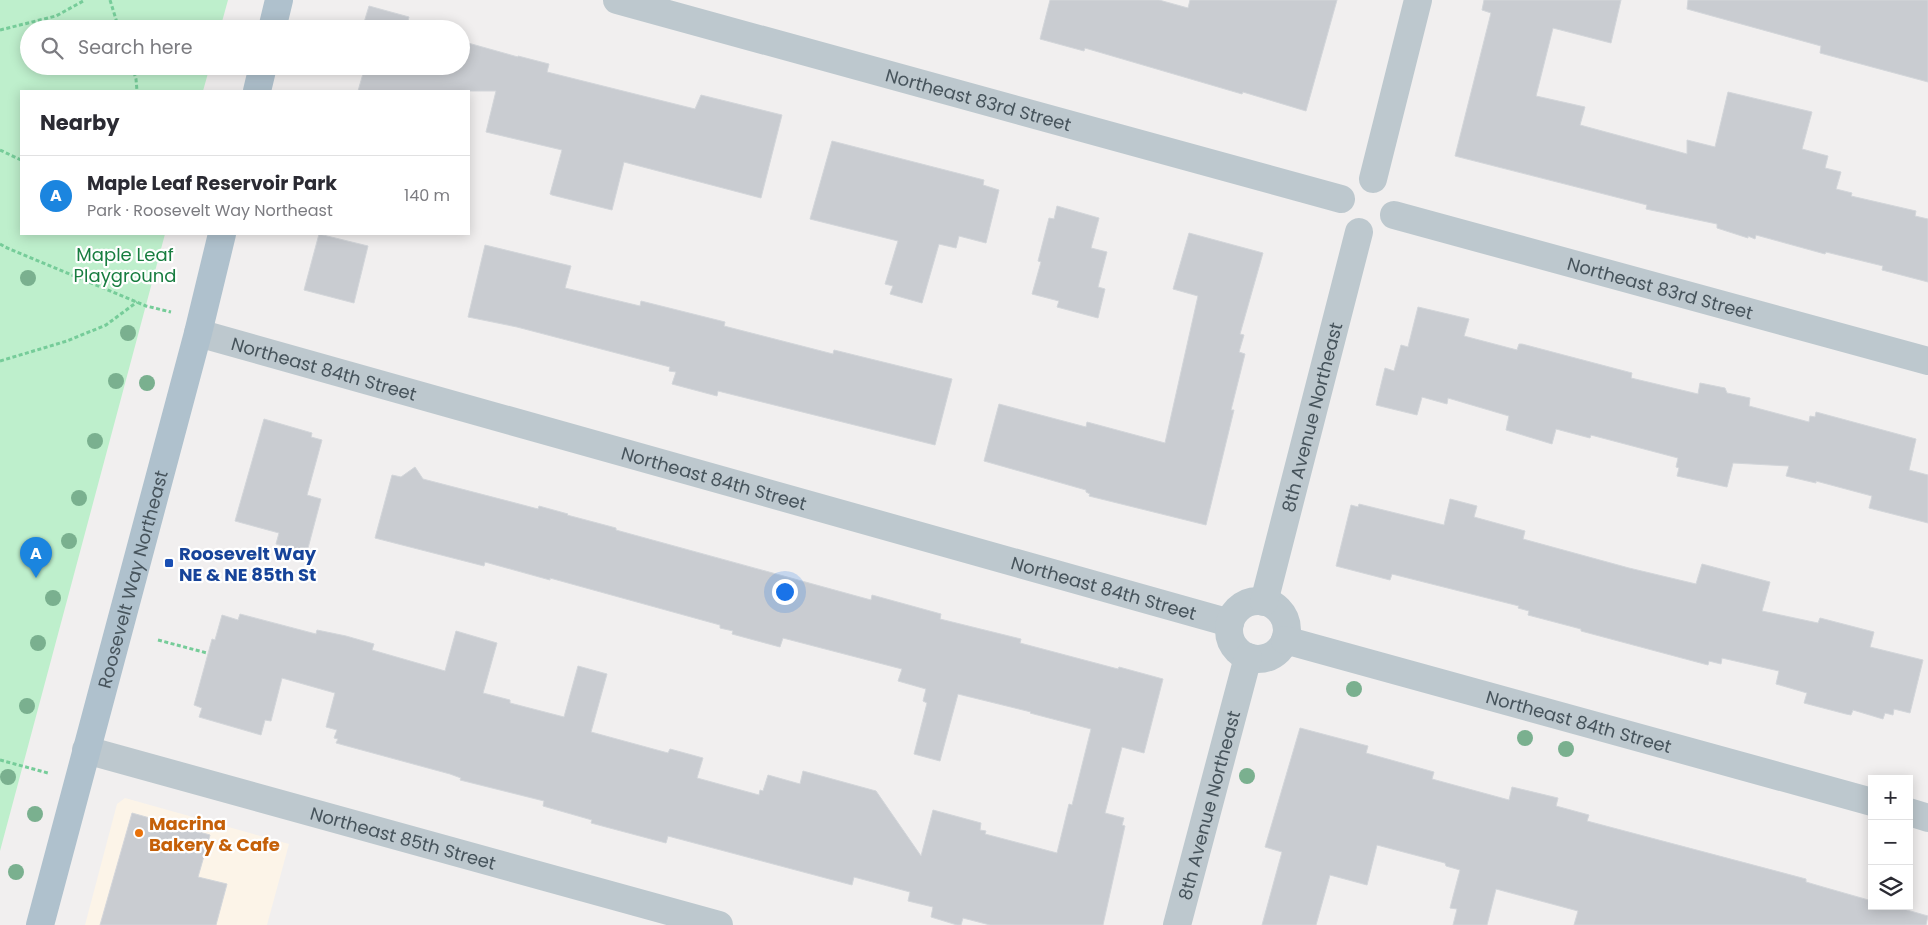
<!DOCTYPE html>
<html lang="en">
<head>
<meta charset="utf-8">
<style>
  :root { --surface:#fff; --page:#f7f7f7; --text:#2b2b33; --muted:#7c7c81; --line:#e1e1e2; --accent:#1b85df }
  body { margin:0; font-family:Poppins,sans-serif; background:var(--page); color:var(--text) }
  .controls { position:absolute; right:15px; bottom:15px; display:grid; overflow:hidden; border-radius:0px; box-shadow:0 2px 12px #0003 }
  .controls button { width:45px; height:45px; display:grid; place-items:center; padding:0; border:0; border-bottom:1px solid var(--line); background:var(--surface); color:var(--text); font:25px sans-serif }
  .you { position:absolute; left:784px; top:591px; width:18px; height:18px; margin:-12px; border:4px solid #fff; border-radius:50%; background:#1a73e8; box-shadow:0 0 0 8px #1a73e833 }
  .badge { display:grid; place-items:center; width:32px; height:32px; border-radius:50%; background:var(--accent); color:#fff; font-size:16px; font-weight:700 }
  .pin { position:absolute; translate:-50% -41px; filter:drop-shadow(0 1px 2px #0008) }
  .pin::after { content:''; position:absolute; top:26px; width:18px; height:15px; background:inherit; clip-path:polygon(0 0,100% 0,50% 100%) }
  .list { margin:0; padding:0; list-style:none }
  h2 { display:flex; justify-content:space-between; align-items:center; height:65px; margin:0; padding:0 20px; font-size:21px }
  h2 small { font-size:16px; font-weight:400; color:var(--muted) }
  .list li { display:grid; grid-template-columns:32px 1fr auto; gap:15px; align-items:center; box-sizing:border-box; height:80px; padding:0 20px; border-top:1px solid var(--line) }
  .list b { display:block; font-size:19px; white-space:nowrap }
  .list p { margin:0; font-size:16px; white-space:nowrap; color:var(--muted) }
  .list em { font-size:16px; font-style:normal; color:var(--muted) }
  .icon { flex:none; width:28px; height:28px; fill:none; stroke:currentColor; stroke-width:2; stroke-linecap:round; stroke-linejoin:round }
  .map { position:relative; flex:none; width:1928px; height:925px; overflow:hidden }
  .search { position:absolute; background:var(--surface); box-shadow:0 2px 12px #0003; left:20px; top:20px; width:450px; height:55px; display:flex; align-items:center; gap:12px; box-sizing:border-box; padding:0 18px; border-radius:28px; color:var(--muted); font-size:19px }
  .panel { position:absolute; background:var(--surface); box-shadow:0 2px 12px #0003; left:20px; top:90px; width:450px; height:145px; border-radius:0px }
  .map>svg:first-child { display:block }
</style>
</head>
<body>
<div class="map">
<svg width="1928" height="925" viewBox="0 0 1928 925">
  <rect width="100%" height="100%" fill="#f1efef"/>
  <!-- commercial -->
  <path fill="#fcf4e8" d="M125,798L289,844L267,925H85L117,804Z"/>
  <!-- green -->
  <path fill="#beefcc" d="M0,0H228L220,29H29V66H210L203,91H21V234H165L0,851Z"/>
  <!-- building -->
  <path fill="#c9ccd1" stroke="#d3d6da" d="M1050,0H1159L1188,8L1190,0H1337L1306,111L1243,92L1242,94L1085,48L1084,51L1040,39Z
    M1484,0H1621L1611,43L1553,28L1536,96L1585,107L1580,125L1687,154V140L1715,147L1728,92L1812,112L1802,149L1828,156L1825,168L1841,172L1836,189L1852,193L1851,196L1916,211L1915,216L1928,219V282L1882,270L1883,266L1826,252L1825,254L1756,235L1755,239L1748,236V238L1717,228V224L1646,209L1647,205L1455,156L1491,13L1482,10Z
    M1688,0H1928V82L1820,53L1821,46L1687,9Z
    M369,6L409,17L407,25L418,29H362Z
    M461,41L518,57V56L549,64L547,72L695,109L701,95L782,115L761,198L624,162L612,210L552,195L550,194L562,150L486,132L496,91H358L364,70L352,66H461Z
    M832,141L984,180L983,185L999,190L986,243L959,236L956,248L939,244L922,303L890,294L893,286L885,284L898,241L810,219Z
    M1057,206L1099,218L1091,248L1107,252L1098,287L1105,289L1098,318L1057,307L1059,301L1032,294L1041,262L1038,261L1049,218L1054,219Z
    M1189,233L1263,253L1240,334L1244,335L1239,352L1245,354L1231,410H1234L1206,525L1089,496L1090,494L1086,492V490L984,461L999,404L1086,427L1087,422L1165,443L1198,296L1173,289Z
    M319,234L368,246L354,303L304,290Z
    M485,245L571,266L565,288L640,306L641,301L725,322L724,326L833,354L834,350L952,379L935,445L718,391L717,396L672,384L676,372L669,371L670,367L517,327L468,317Z
    M1418,307L1469,319L1464,336L1517,350L1519,344H1522L1632,373L1631,378L1698,394L1700,383L1725,388L1727,393L1750,398L1749,406L1809,422L1810,416L1815,417L1816,412L1916,439L1909,470L1928,475V523L1869,508L1872,496L1816,481V483L1786,476L1789,466L1733,463L1727,487L1677,476L1679,468L1676,467L1678,458L1591,435L1590,438L1556,429L1552,444L1506,430L1509,416L1448,398L1447,404L1422,397L1417,415L1376,405L1385,368L1394,371L1401,345L1408,347Z
    M264,419L312,433L311,437L322,440L307,495L321,499L307,552L276,544L279,533L235,521Z
    M415,467L423,479L523,505L538,509L539,506L568,514L567,515L616,528V530L871,600L872,595L941,614L940,619L1021,639L1020,643L1118,669L1119,667L1163,679L1144,753L1122,747L1105,813L1124,818L1122,825L1125,826L1103,925H990L963,918L961,925H957L931,917L933,907L908,901L910,892L854,877L852,885L668,836L666,843L591,823L592,820L543,806L544,801L460,780L461,778L450,774L336,743L338,739L334,738L337,730L326,727L335,693L282,678L271,721L265,720L261,735L199,717L202,708L194,705L212,639L215,640L222,615L238,620L240,614L316,634L317,630L346,636L374,644L372,650L445,671L456,631L497,643L483,693L510,700V703L564,717L578,666L607,674L591,732L668,753L670,749L703,758L697,778L759,795L760,790L763,791L768,775L800,784L803,771L876,791L921,856L933,810L981,823L980,830L986,831L985,834L1057,853L1069,804L1072,805L1091,729L1030,713L1031,712L958,694L940,761L914,754L927,703L923,701L926,689L898,681L902,669L783,638L780,647L732,634L733,631L720,628V625L550,578V580L485,562L484,566L375,538L392,475L401,477Z
    M1450,499L1477,506L1474,517L1525,531L1523,539L1629,568L1696,584L1702,564L1770,582L1762,611L1818,623L1820,618L1874,632L1870,647L1923,660L1910,713L1894,709L1893,715L1885,713L1883,719L1853,710L1851,715L1846,714L1804,703L1807,693L1776,684L1779,671L1722,658L1721,664L1709,661L1708,665L1581,631V629L1528,615L1529,611L1518,608L1519,606L1392,574L1390,580L1336,566L1351,505L1358,507L1359,504L1444,525Z
    M1300,728L1368,746L1366,753L1434,772L1432,779L1509,800L1512,787L1558,798L1556,806L1589,815L1587,821L1806,879V882L1823,887L1872,901V906H1893L1928,916L1926,925H1574L1578,911L1496,889L1487,925H1453L1457,909L1450,908L1460,870L1446,866L1445,863L1377,845L1367,885L1330,875L1316,925H1262L1282,852L1265,847Z
    M132,813L210,835L198,877L227,884L216,925H100Z"/>
  <g fill="none" stroke-linecap="round" stroke-linejoin="round">
    <!-- path -->
    <path stroke="#76cc99" stroke-width="3" stroke-dasharray="4 2.5" stroke-linecap="butt" d="M110,0L119,29
      M0,30L56,16L85,0
      M132,66L136,79L137,91
      M0,150L21,160
      M0,244L5,247L146,306L171,312
      M0,361L67,341L106,325L137,302
      M158,640L207,653
      M0,760L48,773"/>
    <!-- minor -->
    <g stroke="#bdc8ce" stroke-width="28">
      <path id="s1" d="M617,0L1341,199"/>
      <path d="M1373,179L1418,0"/>
      <path id="s2" d="M1394,215L1928,361"/>
      <path id="s3" d="M198,333L1230,623"/>
      <circle cx="1258" cy="630" r="29"/>
      <path id="s4" d="M1264,602L1359,232"/>
      <path id="s5" d="M1285,640L1872,802"/>
      <path id="s6" d="M86,750L719,925"/>
      <path d="M1909,812L1928,818"/>
      <path id="s7" d="M1177,925L1248,657"/>
    </g>
    <!-- major -->
    <g stroke="#afc1cd" stroke-width="28">
      <path d="M272,29L279,0"/>
      <path d="M257,91L263,66"/>
      <path id="s8" d="M40,925L198,333L222,234"/>
    </g>
  </g>
  <!-- trees -->
  <g fill="#7ab08f">
    <circle cx="28" cy="278" r="8"/>
    <circle cx="128" cy="333" r="8"/>
    <circle cx="116" cy="381" r="8"/>
    <circle cx="147" cy="383" r="8"/>
    <circle cx="95" cy="441" r="8"/>
    <circle cx="79" cy="498" r="8"/>
    <circle cx="69" cy="541" r="8"/>
    <circle cx="53" cy="598" r="8"/>
    <circle cx="38" cy="643" r="8"/>
    <circle cx="1354" cy="689" r="8"/>
    <circle cx="27" cy="706" r="8"/>
    <circle cx="1525" cy="738" r="8"/>
    <circle cx="1566" cy="749" r="8"/>
    <circle cx="1247" cy="776" r="8"/>
    <circle cx="8" cy="777" r="8"/>
    <circle cx="35" cy="814" r="8"/>
    <circle cx="16" cy="872" r="8"/>
  </g>
  <!-- markers -->
  <rect fill="#1a4fb4" stroke="#fff" stroke-width="2" x="164" y="558" width="10" height="10" rx="2.5"/>
  <circle fill="#e8710a" stroke="#fff" stroke-width="2" cx="139" cy="833" r="5"/>
  <g text-anchor="middle" dominant-baseline="central" stroke-width="4.5" stroke-linejoin="round" paint-order="stroke">
    <!-- street labels -->
    <g font-size="18" fill="#47545c" stroke="#fff">
      <text stroke="none"><textPath href="#s1" startOffset="375">Northeast 83rd Street</textPath></text>
      <text stroke="none"><textPath href="#s2" startOffset="276">Northeast 83rd Street</textPath></text>
      <text stroke="none"><textPath href="#s3" startOffset="131">Northeast 84th Street</textPath></text>
      <text stroke="none"><textPath href="#s4" startOffset="191">8th Avenue Northeast</textPath></text>
      <text stroke="none"><textPath href="#s3" startOffset="536">Northeast 84th Street</textPath></text>
      <text stroke="none"><textPath href="#s8" startOffset="358">Roosevelt Way Northeast</textPath></text>
      <text stroke="none"><textPath href="#s3" startOffset="941">Northeast 84th Street</textPath></text>
      <text stroke="none"><textPath href="#s5" startOffset="305">Northeast 84th Street</textPath></text>
      <text stroke="none"><textPath href="#s7" startOffset="124">8th Avenue Northeast</textPath></text>
      <text stroke="none"><textPath href="#s6" startOffset="329">Northeast 85th Street</textPath></text>
    </g>
    <!-- park labels -->
    <g font-size="18" fill="#187d40" stroke="#fff">
      <text x="125" y="254">Maple Leaf<tspan x="125" dy="21">Playground</tspan></text>
    </g>
    <!-- transit labels -->
    <g font-size="18" font-weight="bold" fill="#164399" stroke="#fff" text-anchor="start">
      <text x="179" y="553">Roosevelt Way<tspan x="179" dy="21">NE &amp; NE 85th St</tspan></text>
    </g>
    <!-- food labels -->
    <g font-size="18" font-weight="bold" fill="#c56008" stroke="#fff" text-anchor="start">
      <text x="149" y="823">Macrina<tspan x="149" dy="21">Bakery &amp; Cafe</tspan></text>
    </g>
  </g>
</svg>
<div class="controls">
<button>+</button>
<button>−</button>
<button><svg class="icon" aria-label="layers" viewBox="0 0 24 24"><path d="M12 4l9 5-9 5-9-5zM3 14l9 5 9-5"/></svg></button>
</div>
<div class="you"></div>
<div class="pin badge" style="left:36px;top:578px">A</div>
<div class="search"><svg class="icon" aria-label="search" viewBox="0 0 24 24"><circle cx="10" cy="10" r="6"/><path d="M15 15l6 6"/></svg>Search here</div>
<section class="panel">
<h2>Nearby<small></small></h2>
<ul class="list">
<li><span class="badge">A</span><div><b>Maple Leaf Reservoir Park</b><p>Park · Roosevelt Way Northeast</p></div><em>140 m</em></li>
</ul>
</section>
</div>
</body>
</html>
